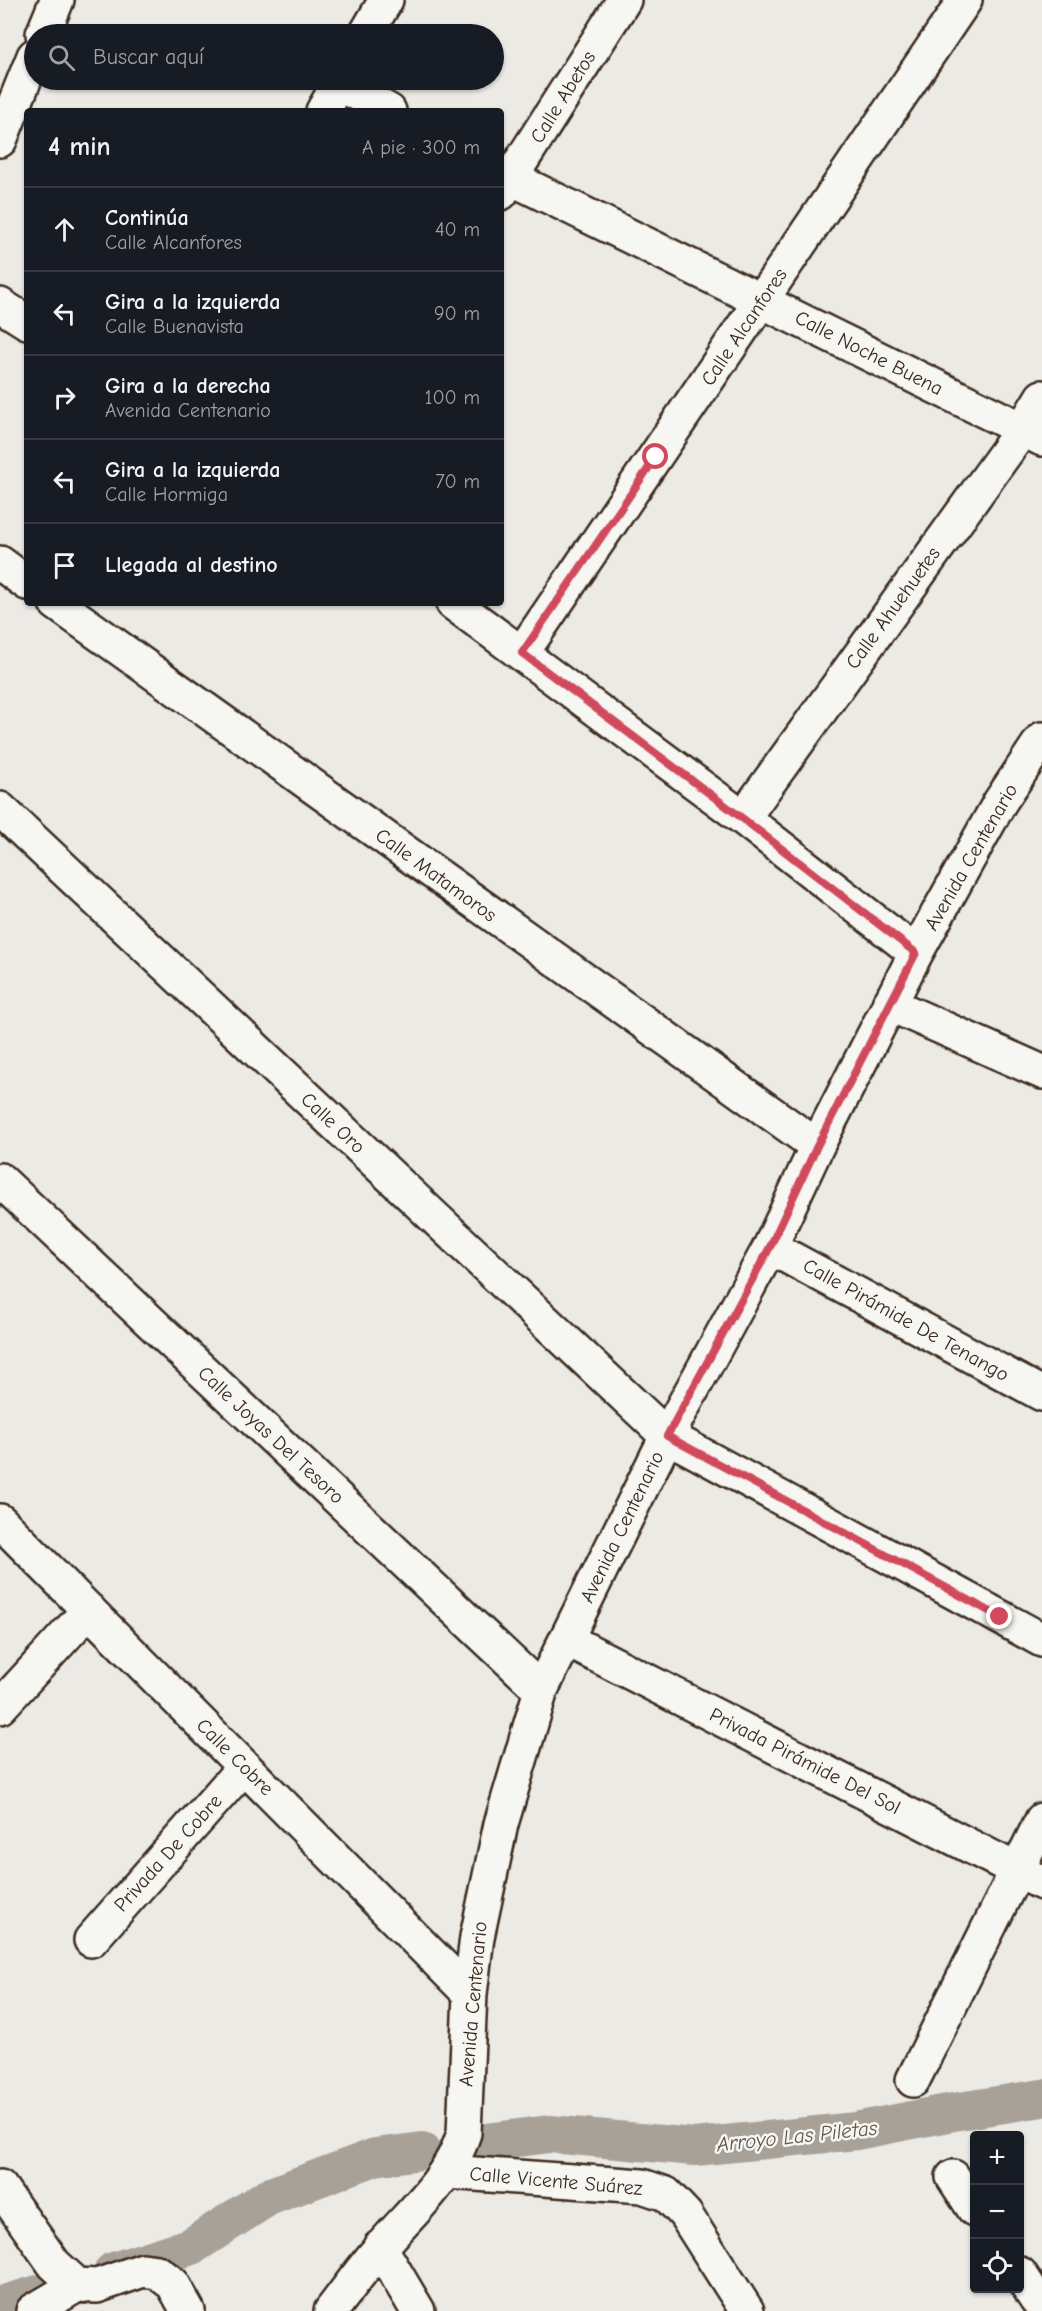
<!DOCTYPE html>
<html lang="es">
<head>
<meta charset="utf-8">
<style>
  :root { --surface:#171b24; --page:#20242c; --text:#f1f3f6; --muted:#9ea1a6; --line:#363941 }
  body { margin:0; font-family:"Comic Neue",sans-serif; background:var(--page); color:var(--text) }
  .controls { position:absolute; right:18px; bottom:18px; display:grid; overflow:hidden; border-radius:6px; box-shadow:0 2px 4px #0004 }
  .controls button { width:54px; height:54px; display:grid; place-items:center; padding:0; border:0; border-bottom:2px solid var(--line); background:var(--surface); color:var(--text); font:30px sans-serif }
  .stop { position:absolute; width:18px; height:18px; margin:-14px; border:4px solid #d1495b; border-radius:50%; background:#fff }
  .stop.end { background:#d1495b; border-color:#fff; box-shadow:0 2px 6px #0008 }
  .list { margin:0; padding:0; list-style:none }
  h2 { display:flex; justify-content:space-between; align-items:center; height:78px; margin:0; padding:0 24px; font-size:26px }
  h2 small { font-size:20px; font-weight:400; color:var(--muted) }
  .list li { display:grid; grid-template-columns:39px 1fr auto; gap:18px; align-items:center; box-sizing:border-box; height:84px; padding:0 24px; border-top:2px solid var(--line) }
  .list b { display:block; font-size:22px; white-space:nowrap }
  .list p { margin:0; font-size:20px; white-space:nowrap; color:var(--muted) }
  .list em { font-size:20px; font-style:normal; color:var(--muted) }
  .icon { flex:none; width:33px; height:33px; fill:none; stroke:currentColor; stroke-width:2; stroke-linecap:round; stroke-linejoin:round }
  .map { position:relative; flex:none; width:1042px; height:2311px; overflow:hidden }
  .search { position:absolute; background:var(--surface); box-shadow:0 2px 4px #0004; left:24px; top:24px; width:480px; height:66px; display:flex; align-items:center; gap:15px; box-sizing:border-box; padding:0 21px; border-radius:33px; color:var(--muted); font-size:22px }
  .panel { position:absolute; background:var(--surface); box-shadow:0 2px 4px #0004; left:24px; top:108px; width:480px; height:498px; border-radius:6px }
  .map>svg:first-child { display:block }
</style>
</head>
<body>
<div class="map">
<svg width="1042" height="2311" viewBox="0 0 1042 2311">
  <rect width="100%" height="100%" fill="#ebeae5"/>
  <filter id="ink" filterUnits="userSpaceOnUse"><feTurbulence type="fractalNoise" baseFrequency=".0167" numOctaves="2"/><feDisplacementMap in="SourceGraphic" scale="12" xChannelSelector="R" yChannelSelector="G"/><feConvolveMatrix kernelMatrix="1 2 1 2 8 2 1 2 1" color-interpolation-filters="sRGB"/></filter>
  <g filter="url(#ink)">
    <g fill="none" stroke-linecap="round" stroke-linejoin="round">
      <!-- canal -->
      <path stroke="#a8a198" stroke-width="38" d="M486,2142L550,2134L695,2147L856,2131L953,2112L1042,2098
        M113,2271L192,2246L268,2197L375,2157L422,2151
        M0,2305L45,2292"/>
      <!-- minor casing -->
      <g stroke="#3b2a1e" stroke-width="38">
        <path id="minor" d="M43,34L57,0
          M366,34L386,0
          M339,83L389,111
          M323,111L341,80
          M0,140L34,56
          M501,173L1042,439
          M501,193L624,0
          M0,305L27,322
          M0,563L27,583
          M56,603L817,1146
          M453,603L743,818L916,953
          M522,653L965,0
          M0,809L667,1436L1042,1640
          M743,818L1022,430L1042,397
          M889,1004L1042,1072
          M0,1180L541,1690
          M770,1247L1042,1394
          M0,1521L470,1994
          M567,1640L1042,1883
          M0,1707L89,1610
          M91,1940L244,1767
          M913,2080L1042,1820
          M447,2172L642,2186L666,2194L685,2214L747,2311
          M953,2177L974,2209
          M0,2187L54,2264L77,2285L97,2286L143,2270L157,2272L173,2284L188,2311
          M380,2247L418,2311
          M1020,2274L1042,2307
          M33,2311L77,2285
          M331,2311C348,2289 364,2266 383,2245C414,2209 450,2179 464,2133L470,1994L477,1937L501,1824L541,1690L667,1436L770,1247L817,1146L916,953L1000,802L1042,739"/>
      </g>
      <!-- minor -->
      <use href="#minor" stroke="#f6f6f2" stroke-width="33"/>
    </g>
  </g>
  <g fill="none" stroke-linecap="round" stroke-linejoin="round" filter="url(#ink)">
    <!-- route -->
    <path stroke="#d1495b" stroke-width="8" d="M656,457L522,653L742,818L916,953L817,1146L770,1247L667,1436L1000,1617"/>
  </g>
  <g text-anchor="middle" dominant-baseline="central" stroke-width="5" stroke-linejoin="round" paint-order="stroke">
    <!-- street labels -->
    <g font-size="20" fill="#3b2a1e" stroke="#f6f6f2">
      <text transform="translate(563 97) rotate(-58)">Calle Abetos</text>
      <text transform="translate(744 327) rotate(-56)">Calle Alcanfores</text>
      <text transform="translate(869 353) rotate(27)">Calle Noche Buena</text>
      <text transform="translate(893 608) rotate(-54)">Calle Ahuehuetes</text>
      <text transform="translate(971 857) rotate(-60)">Avenida Centenario</text>
      <text transform="translate(436 875) rotate(36)">Calle Matamoros</text>
      <text transform="translate(333 1123) rotate(43)">Calle Oro</text>
      <text transform="translate(906 1320) rotate(29)">Calle Pirámide De Tenango</text>
      <text transform="translate(271 1435) rotate(43)">Calle Joyas Del Tesoro</text>
      <text transform="translate(622 1527) rotate(-64)">Avenida Centenario</text>
      <text transform="translate(235 1757) rotate(45)">Calle Cobre</text>
      <text transform="translate(805 1761) rotate(27)">Privada Pirámide Del Sol</text>
      <text transform="translate(168 1853) rotate(-48)">Privada De Cobre</text>
      <text transform="translate(473 2004) rotate(-85)">Avenida Centenario</text>
      <text transform="translate(556 2181) rotate(5)">Calle Vicente Suárez</text>
    </g>
    <!-- water labels -->
    <g font-size="21" font-style="italic" fill="#615449" stroke="#f6f6f2">
      <text transform="translate(797 2136) rotate(-6)">Arroyo Las Piletas</text>
    </g>
  </g>
</svg>
<div class="controls">
<button>+</button>
<button>−</button>
<button><svg class="icon" aria-label="locate" viewBox="0 0 24 24"><circle cx="12" cy="12" r="6"/><path d="M12 2v4M12 18v4M2 12h4M18 12h4"/></svg></button>
</div>
<div class="stop" style="left:656px;top:457px"></div>
<div class="stop end" style="left:1000px;top:1617px"></div>
<div class="search"><svg class="icon" aria-label="search" viewBox="0 0 24 24"><circle cx="10" cy="10" r="6"/><path d="M15 15l6 6"/></svg>Buscar aquí</div>
<section class="panel">
<h2>4 min<small>A pie · 300 m</small></h2>
<ul class="list">
<li><svg class="icon" aria-label="ahead" viewBox="0 0 24 24"><path d="M12 20V5M6 11l6-6 6 6"/></svg><div><b>Continúa</b><p>Calle Alcanfores</p></div><em>40 m</em></li>
<li><svg class="icon" aria-label="left" viewBox="0 0 24 24"><path d="M17 20v-9H6M10 6l-5 5 5 5"/></svg><div><b>Gira a la izquierda</b><p>Calle Buenavista</p></div><em>90 m</em></li>
<li><svg class="icon" aria-label="right" viewBox="0 0 24 24"><path d="M7 20v-9h11M14 6l5 5-5 5"/></svg><div><b>Gira a la derecha</b><p>Avenida Centenario</p></div><em>100 m</em></li>
<li><svg class="icon" aria-label="left" viewBox="0 0 24 24"><path d="M17 20v-9H6M10 6l-5 5 5 5"/></svg><div><b>Gira a la izquierda</b><p>Calle Hormiga</p></div><em>70 m</em></li>
<li><svg class="icon" aria-label="arrive" viewBox="0 0 24 24"><path d="M6 21V4h12l-3 4 3 4H6"/></svg><div><b>Llegada al destino</b></div></li>
</ul>
</section>
</div>
</body>
</html>
